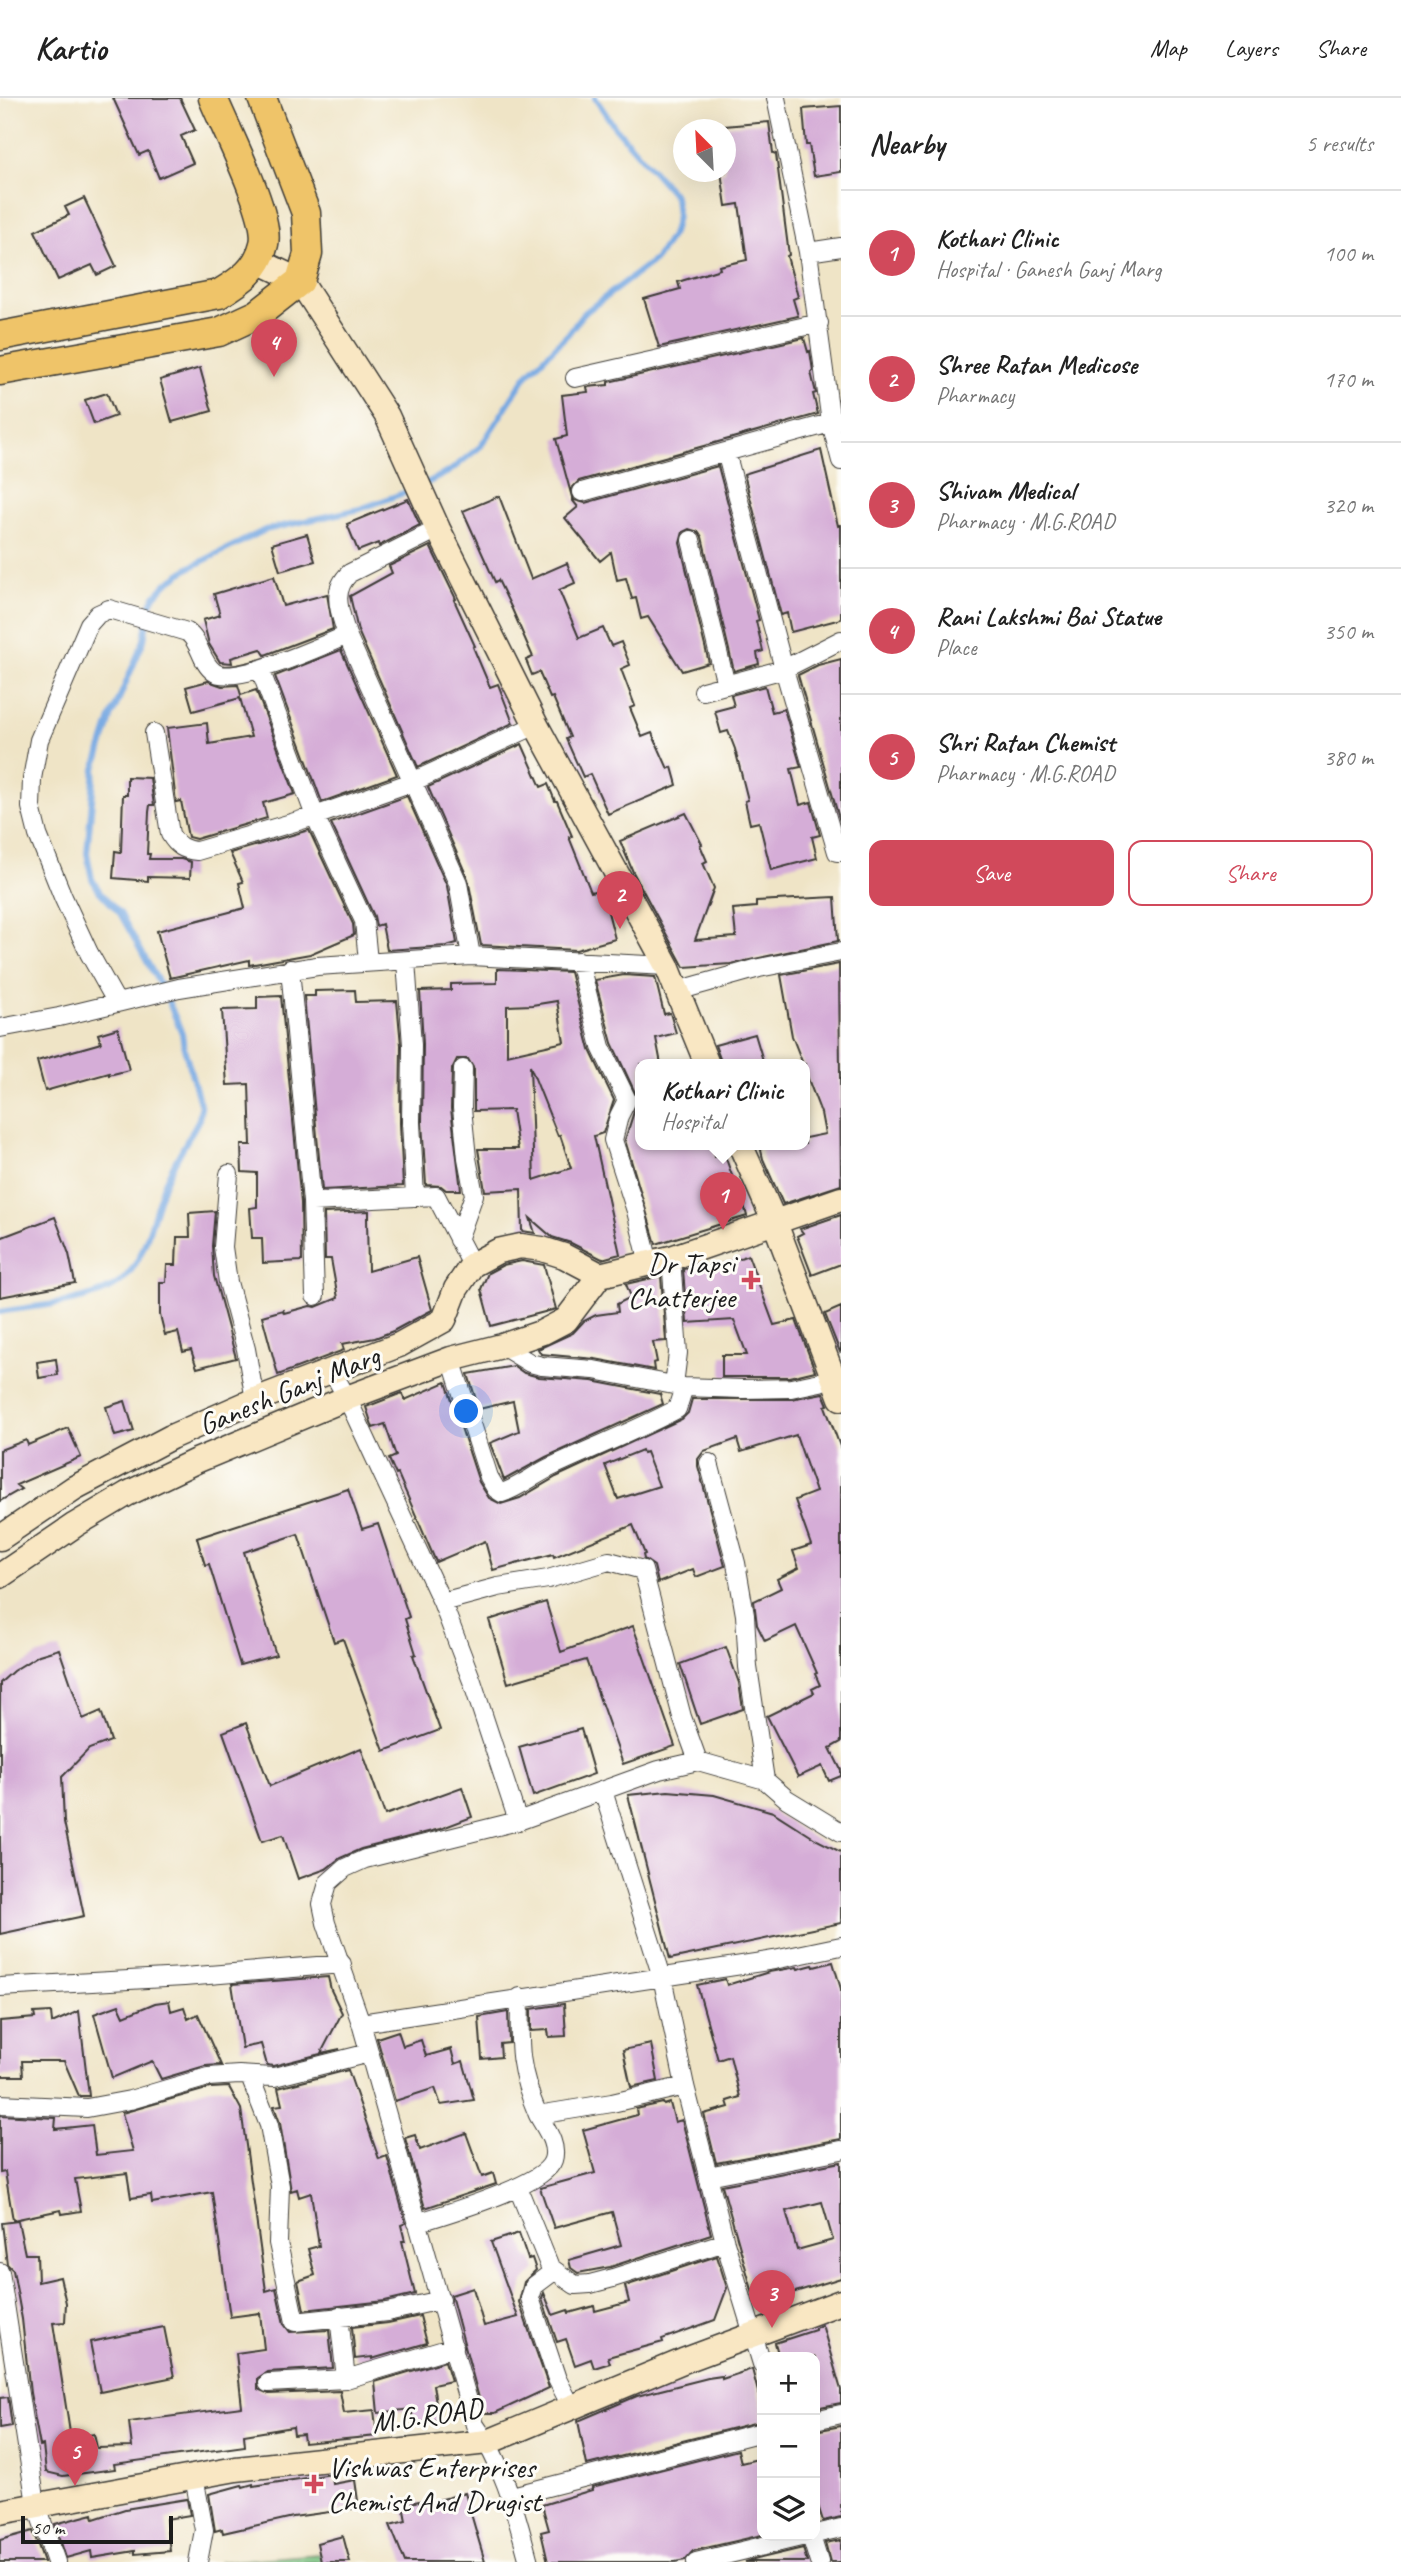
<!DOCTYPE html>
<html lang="en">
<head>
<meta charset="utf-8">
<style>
  :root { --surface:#fff; --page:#f2f2f2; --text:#222; --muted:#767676; --line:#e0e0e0; --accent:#d1495b }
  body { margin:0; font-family:Caveat,sans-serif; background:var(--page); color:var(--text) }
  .controls { position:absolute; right:21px; bottom:21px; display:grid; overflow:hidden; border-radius:14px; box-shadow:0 7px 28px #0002 }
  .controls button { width:63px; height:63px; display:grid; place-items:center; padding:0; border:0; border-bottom:2px solid var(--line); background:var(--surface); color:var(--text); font:35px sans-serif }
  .compass { position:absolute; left:673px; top:21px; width:63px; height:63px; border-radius:50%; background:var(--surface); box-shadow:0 7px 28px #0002; rotate:336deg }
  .scale { position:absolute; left:21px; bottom:18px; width:152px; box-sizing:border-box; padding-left:7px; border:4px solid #1c1c1c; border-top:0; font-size:19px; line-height:24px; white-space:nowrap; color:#1c1c1c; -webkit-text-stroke:5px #fdfcf7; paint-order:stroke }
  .you { position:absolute; left:467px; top:1314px; width:24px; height:24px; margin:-18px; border:5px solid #fff; border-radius:50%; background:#1a73e8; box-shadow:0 0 0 10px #1a73e833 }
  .badge { display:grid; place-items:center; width:46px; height:46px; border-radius:50%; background:var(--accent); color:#fff; font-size:23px; font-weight:700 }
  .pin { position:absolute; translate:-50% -58px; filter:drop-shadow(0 2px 4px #0008) }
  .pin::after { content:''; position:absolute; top:37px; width:24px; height:21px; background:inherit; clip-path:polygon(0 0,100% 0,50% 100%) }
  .popup { position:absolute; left:635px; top:961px; width:175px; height:91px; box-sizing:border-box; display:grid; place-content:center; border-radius:14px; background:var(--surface); filter:drop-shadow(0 2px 5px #0005); font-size:23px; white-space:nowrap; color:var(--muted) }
  .popup b { font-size:26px; color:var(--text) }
  .popup::after { content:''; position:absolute; left:50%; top:100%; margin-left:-14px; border:14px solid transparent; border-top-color:var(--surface) }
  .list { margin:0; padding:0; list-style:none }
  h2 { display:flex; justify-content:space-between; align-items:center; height:91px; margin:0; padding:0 28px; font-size:30px }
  h2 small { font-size:23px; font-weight:400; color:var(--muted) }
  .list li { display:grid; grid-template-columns:46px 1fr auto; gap:21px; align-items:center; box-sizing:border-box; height:126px; padding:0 28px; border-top:2px solid var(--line) }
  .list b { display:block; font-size:26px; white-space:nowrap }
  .list p { margin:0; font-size:23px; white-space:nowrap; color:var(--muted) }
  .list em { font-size:23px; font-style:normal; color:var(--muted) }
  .actions { display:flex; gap:14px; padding:21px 28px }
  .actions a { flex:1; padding:16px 0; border:2px solid var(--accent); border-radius:14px; text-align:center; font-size:24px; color:var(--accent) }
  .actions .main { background:var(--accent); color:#fff }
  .icon { flex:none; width:38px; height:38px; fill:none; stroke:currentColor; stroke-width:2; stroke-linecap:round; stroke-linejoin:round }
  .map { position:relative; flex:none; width:841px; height:2464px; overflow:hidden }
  header { display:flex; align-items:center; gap:42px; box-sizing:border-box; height:98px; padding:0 35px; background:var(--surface); border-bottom:2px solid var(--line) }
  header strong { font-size:33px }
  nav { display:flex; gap:38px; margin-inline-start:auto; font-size:24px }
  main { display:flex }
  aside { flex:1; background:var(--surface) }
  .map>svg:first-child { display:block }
</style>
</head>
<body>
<header>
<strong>Kartio</strong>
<nav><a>Map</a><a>Layers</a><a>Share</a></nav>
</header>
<main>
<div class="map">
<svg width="841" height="2464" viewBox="0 0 841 2464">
  <rect width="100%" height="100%" fill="#fdfcf7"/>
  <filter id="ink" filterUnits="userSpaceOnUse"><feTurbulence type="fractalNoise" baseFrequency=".0143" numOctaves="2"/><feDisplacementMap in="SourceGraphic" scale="14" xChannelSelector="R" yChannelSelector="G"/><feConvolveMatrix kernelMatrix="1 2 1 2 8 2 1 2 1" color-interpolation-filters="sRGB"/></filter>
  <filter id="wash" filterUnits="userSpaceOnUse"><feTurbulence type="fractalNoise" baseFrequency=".00686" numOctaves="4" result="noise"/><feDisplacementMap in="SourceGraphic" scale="28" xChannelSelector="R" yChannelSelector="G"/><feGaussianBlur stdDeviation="1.57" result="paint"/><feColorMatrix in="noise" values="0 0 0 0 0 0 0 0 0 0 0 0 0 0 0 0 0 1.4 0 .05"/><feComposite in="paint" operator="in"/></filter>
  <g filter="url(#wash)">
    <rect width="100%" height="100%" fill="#efe4c6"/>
    <!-- green -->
    <path fill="#83cc89" stroke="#507452" stroke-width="2" d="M320,2456L321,2464H218Z"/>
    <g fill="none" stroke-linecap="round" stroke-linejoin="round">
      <!-- stream -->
      <path stroke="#76a8e2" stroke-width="6" d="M425,386L450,373L481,348L526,278L568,236L583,216L656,161L673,135L677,118L675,98L614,28L595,0
        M0,1214C37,1207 76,1207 111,1190C146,1172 150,1121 164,1087C173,1065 188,1042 199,1021L201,1009L184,950L182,935L165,896L120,815L100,794L92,781L87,755L95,671L111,620L144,542L149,510L155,498L167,485L189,470L265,432L360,411L415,391"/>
    </g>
    <g id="blocks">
      <!-- building -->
      <path fill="#d5add7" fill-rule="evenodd" d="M113,0H180L195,32L181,38L193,65L159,80L148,53L139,57Z
        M841,8V74L814,78L809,47H806L803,11Z
        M769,24L773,55L776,56L789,157L787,158L798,199L793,201L798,218L659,249L644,201L680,191L678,184L720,171L719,168L747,162L739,106L726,108L721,74H725V28Z
        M84,100L116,168L97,177L92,167L58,182L35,133L69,117L65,109Z
        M804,240L808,254L810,253L813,273L811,274L816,295L813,296L818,316L579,383L571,391L574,402L585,405L718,368L759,522L756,523L763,553L757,555L759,566L734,573L702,439L699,434L689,431L683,434L680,445L709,565L682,573L648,519L641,521L636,500L632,501L626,480L617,482L611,454L600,463L565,420L578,409L573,403L556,341L567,338L562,297L588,294L587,289L608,287V284Z
        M200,270L212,313L172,324L160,282Z
        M107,295L116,318L94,326L85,302Z
        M821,352L838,428L841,427V521L791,534L787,515L781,517L744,376Z
        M499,398L531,481L567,465L575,485L559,492L579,540L603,530L611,548L621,544L630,567L621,571L635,608L630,610L642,639L652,635L668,671L672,669L677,687L608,716L590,676L583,679L566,641L570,639L553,599L550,600L539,574L532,577L526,562L533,559L512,511L498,482L495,484L463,413Z
        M408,401L420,427L379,448L378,445L358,453L347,426Z
        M307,436L315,463L280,473L272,446Z
        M430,448L456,501L454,502L475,548L473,549L490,589L498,586L513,625L418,669L358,533L350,498L392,475L389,468Z
        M274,478L283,508L327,496L333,531L265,557L261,551L231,560L232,565L220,564L209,546L203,522L220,517L214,496Z
        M341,552L397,677L322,704L275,578Z
        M841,561V727L798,577L818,567Z
        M208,583L222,588L238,587L241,597L256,592L295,696L263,705L267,720L196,741L188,739L181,703L176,704L167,630L207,625L209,646L251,639L240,600L193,613L186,589Z
        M765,588L772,614L784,611L801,669L791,671L800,707L811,704L820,737L812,739L817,760L771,772L759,724L750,726L745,703L748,702L735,651L728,633L721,635L715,613L734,608L731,597Z
        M522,646L541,689L548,686L555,703H557L572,738L569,739L591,794L602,791L615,841L576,852L481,847L468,781L428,689Z
        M127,679L150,680L154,707H150L149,714L147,756H150L149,761H181L191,764L190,780L148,779V783L113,780L115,753L121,754L123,697H127Z
        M407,698L447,788L457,845L446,848L387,852L382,826L376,828L374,818L331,725Z
        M686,715L702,746L700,747L707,763L703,765L714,790L695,842L736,839L733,811L756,809V803L835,799L838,843L731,866L684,869L633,774L620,743Z
        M309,732L353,826L354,837L310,856L249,867V862L170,880L157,833L245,810L239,785L243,784L230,755Z
        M839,866L841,1087L783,1106L763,1061L760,1048L805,1046V1040L825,1036L821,1015L805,973V966H803L792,938L781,877Z
        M497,871L570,874L590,952L614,1002L603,1035L594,1038L620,1156L602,1161L571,1145L552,1139L530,1120L535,1135L522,1133L521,1091L485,1093L478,1051H518L512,1012L474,1013V971L468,961H457L452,971L451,1011L461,1092H446L441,1088L426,1087L422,1024L423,946L420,893L451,892V886L497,885ZM557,903L564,944L507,957V908L532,907ZM530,968L558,1038L560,1037L571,1070L534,1082Z
        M624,877L655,879L664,916L670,915L676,935L656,940L661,966H641V1046H714L715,1059L724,1055L735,1086L738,1085L747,1118L656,1146L625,1042L638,1001L612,945L595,882Z
        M355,892L356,904L397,903L401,947L400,1025L403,1088L322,1092L304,898H315V893Z
        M281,898L301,1105L302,1163L263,1165L262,1140H252L250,1110L257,1109V1075L242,1074L241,1047H251L249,986L227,987L222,912L257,911V899Z
        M118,930L129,972L109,977V975L45,993L37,963L101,945L98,936Z
        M755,936L764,966H722L715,947Z
        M215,1113L212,1148L214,1178L236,1260L197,1270L191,1252L183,1254L178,1234L165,1237L160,1217V1184H166L167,1167H176L177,1139H190L189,1115Z
        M369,1113V1120H367L368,1173L417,1159L432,1212L393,1233L375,1240L342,1246L344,1252L278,1277L262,1218L283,1212L284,1215L310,1208L316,1209L338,1200L331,1161H325L324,1115Z
        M841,1117V1166L812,1177L797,1138L803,1135L800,1131Z
        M55,1119L69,1156L75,1185L0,1199V1140Z
        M748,1157L774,1227L796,1222L815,1273L790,1279H722V1257H747L734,1222L687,1225L683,1171L727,1165Z
        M522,1163L544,1167L556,1211L491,1228L481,1191L488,1175L503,1167Z
        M661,1178L666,1243L653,1244L657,1264L653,1265L654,1272L595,1261L541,1256L538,1251L573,1235L584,1223L596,1217L618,1214L617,1206L631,1199L626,1186Z
        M841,1209V1253L840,1254L825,1216Z
        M56,1261L58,1277L39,1280L37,1264Z
        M514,1268L524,1275L539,1279L592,1283L660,1296L663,1306L546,1359L504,1382L490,1345L519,1333L513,1303L479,1311L468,1276Z
        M446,1284L479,1384L489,1400L501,1406L520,1400L556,1379L682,1321L688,1315L692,1301H791L823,1295L828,1307L825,1308L841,1351V1644L830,1650L841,1672V1678L829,1683L822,1668L798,1679L767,1618L814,1595L812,1591L820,1587L815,1576L817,1575L796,1528L765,1543L757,1527L754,1503L781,1490L777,1481L799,1470L793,1453L811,1447L795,1402L816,1394L796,1337L741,1354L737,1341L704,1353L698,1361V1368L725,1468L696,1479L693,1471L658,1485L654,1468L644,1461L643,1457L645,1456L633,1427L554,1459L553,1456L493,1472L485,1443L436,1464L398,1376L396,1377L389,1361L396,1358L385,1326L373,1330L366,1309L402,1295L405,1302ZM642,1352L643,1355L646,1354L659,1388L618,1401L605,1367Z
        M125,1303L134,1333L115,1338L106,1309Z
        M68,1330L81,1359L16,1387L21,1391L0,1403V1352L26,1342L28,1347Z
        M348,1391L362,1431L378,1426L409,1519L405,1521L416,1556L413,1557L440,1632L384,1653L343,1541L334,1544L298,1436L244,1454L276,1557L240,1567L209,1466L205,1467L197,1440Z
        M546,1504L561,1554L633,1528L675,1648L623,1666L586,1562L508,1585L489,1522Z
        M726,1549L739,1585L743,1611L700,1626L680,1566Z
        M59,1551L83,1621L101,1613L111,1643L89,1651L62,1679L64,1724L84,1818L0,1836V1585L13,1573L39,1557Z
        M246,1625L270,1688L361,1650L385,1717L462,1689L472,1719L440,1731L361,1751L340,1760L326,1771L298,1781L283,1737L262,1743L223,1634Z
        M581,1631L594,1676L533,1698L519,1649Z
        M668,1693L714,1697L773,1714L817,1742L841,1754V1825L670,1861L628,1697Z
        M833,1864L841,1891V2041L716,2065L704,2016L729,2009L727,2003L740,1999L730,1958L718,1962L697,1887L725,1881L727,1887L769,1874L797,1869L798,1871L813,1867L814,1869Z
        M328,1879L331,1892L342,1915L321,1955L340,1951L273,1968L267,1967L261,1946L242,1950L232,1886Z
        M169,1903L171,1913L184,1909L188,1921L198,1916L221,1967L205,1968L161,1981L152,1963L112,1980L94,1916L119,1907L124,1918L155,1905Z
        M564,1906L566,1938L549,1939L548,1932L531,1933V1911Z
        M79,1913L89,1998H79L64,1963H22L23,1978H0V1923L35,1920L34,1915L51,1914L52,1925Z
        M508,1914L509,1945L500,1946L501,1959L482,1961L479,1919Z
        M398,1933L403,1948L421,1942L426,1958L451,1951L455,1966L463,1963L474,2002L441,2007L435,1990L395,2003L377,1940Z
        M651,1946L658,1983L631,1989L623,1952Z
        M348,1972L379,2061L387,2058L406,2125L401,2127L405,2143H402L415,2196L385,2203L304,2212L298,2183L315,2177L308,2151L319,2148L311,2095L299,2099L297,2091L291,2093L280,2025L274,2008L282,2007L278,1990Z
        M229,1989L241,2011L266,2193L276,2190L284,2226L290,2234L329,2232L333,2270L267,2274L258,2280V2291L269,2296L340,2293L344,2315L374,2312L377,2338L304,2345L303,2336L294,2337L293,2329L244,2337L245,2348L114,2366L115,2371L63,2378L46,2374L43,2347L40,2348L30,2295L22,2221L13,2172L7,2166L2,2125L18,2123L25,2156H37L38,2184L60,2179L66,2205L65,2224L53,2225L71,2341L94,2336L97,2350L132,2349L129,2324L242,2309L236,2255L264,2251L260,2215L230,2219L212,2094L152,2105L151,2097L131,2100L127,2075L75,2081L81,2113L62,2116L61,2112L13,2122L5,2074L0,2075V2017L56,2020L55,2031L92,2027L96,2057L133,2053L122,2015L210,1990Z
        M663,2005L664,2007L670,2005L675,2024L682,2022L711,2136L610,2169L578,2175L571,2170L569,2162L621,2147L612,2114L554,2130L540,2090L595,2075L583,2032L637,2017L636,2011Z
        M466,2035L482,2079L493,2075L496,2086L425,2110L405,2040L415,2037L420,2052Z
        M841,2064V2180L756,2206L722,2087ZM822,2104L833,2142L797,2152L786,2113Z
        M519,2135L528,2161L532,2160L536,2172L524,2184L519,2204L549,2290L495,2315H483L451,2197L473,2190L484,2228L518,2219L491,2144Z
        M717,2158L727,2190L715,2222L662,2241L663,2244L608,2259L610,2265L594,2270L591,2261L575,2267L566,2241L557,2244L542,2200L544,2195L553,2217L568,2212L569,2215L594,2208L595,2213L629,2204L625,2188Z
        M420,2218L427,2245L372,2261V2259L355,2261L352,2229L388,2225Z
        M821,2227L823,2230L841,2292V2305L815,2310V2259H779L775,2245L815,2232V2230Z
        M164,2229L174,2279L100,2294L90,2244Z
        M445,2263L451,2283L433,2287L439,2322L414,2326L411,2311L378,2315L375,2284Z
        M752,2271L762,2309V2323L587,2367L578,2323L637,2298L708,2280L722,2278V2281Z
        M8,2299L12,2328L0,2330V2300Z
        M841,2328V2419L823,2423L815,2398V2333Z
        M738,2352L741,2365L762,2360V2437L693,2453L685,2462L675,2464H548L541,2434L549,2432L542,2407L592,2392V2389Z
        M332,2376L333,2386L355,2382L359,2410L293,2419L223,2435L222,2431L215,2433L209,2396L242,2387L243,2389L253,2386V2388Z
        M465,2395L485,2464H405L390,2427L406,2423L403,2407L419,2403L420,2407Z
        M187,2401L190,2417L166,2421L170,2453L135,2456V2453L92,2460L91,2453L66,2460L55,2426L93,2416L94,2421L125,2411Z
        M33,2433L44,2464H0V2442Z
        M343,2438L350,2464H321L317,2445Z
        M841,2442V2464H830L825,2445Z
        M803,2450L807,2464H745Z"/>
    </g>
  </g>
  <g filter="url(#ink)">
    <use href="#blocks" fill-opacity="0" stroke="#3c3a36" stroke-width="2"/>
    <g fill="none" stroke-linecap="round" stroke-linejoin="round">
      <!-- street casing -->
      <g stroke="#3c3a36" stroke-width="20">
        <path id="street" d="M776,0L808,154L831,325L841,363
          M808,154L841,149
          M575,280L819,225
          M726,354L784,571L837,754H841
          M582,394L841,322
          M438,431L350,475C330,493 340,514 347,537L458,785L471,858
          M691,442L726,587
          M260,571L315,718L364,823L368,863
          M703,593L784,571L841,542
          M154,635L170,736C177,748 184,752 197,753L315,718L412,684L536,627
          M406,863L412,947L411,1024L415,1099
          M579,863L601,949L627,1002L619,1018L613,1042L636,1113L649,1165
          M290,871L312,1104L315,1198
          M677,893L759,870L841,854
          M117,905L89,855L63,799L38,737L31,709L32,681L39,642L89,526L98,516L109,511L187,534C201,544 200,564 214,574C234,588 324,547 347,537
          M0,930L59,919L179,890L317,868L471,858L667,868
          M229,1076L223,1149L228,1184L246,1251L255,1302
          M312,1104L436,1098L472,1167
          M458,1142L474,1097L467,1060L462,1010L463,971
          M671,1160L678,1255L674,1287
          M502,1248L530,1265L542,1268L594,1272L684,1289L742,1291L791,1290L820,1284L832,1278
          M451,1261L489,1379L496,1391L502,1395C520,1389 534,1377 551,1369C593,1349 636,1333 677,1311L684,1289
          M332,1273L347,1300L442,1504L472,1583L518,1723
          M709,1365L736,1465L745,1517L748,1569L765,1682
          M442,1504L498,1489L548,1481L609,1463L643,1472L682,1619L698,1663
          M603,1693L662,1879L685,1988L725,2144L762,2266
          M0,1889L184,1879L342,1866
          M520,1899C519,1949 518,1970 538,2017
          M361,1925L774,1862L841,1848
          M250,1979L269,2027L280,2088L278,2145L295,2224L387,2214L441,2202
          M0,2006L87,2010L130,2002L208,1979L239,1977L274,1979L369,1955
          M708,2078L841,2052
          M518,2090L550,2169L575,2187L590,2186L613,2180L725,2144
          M417,2125C444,2116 545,2088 553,2062C558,2046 545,2030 538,2017L612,2005L685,1988
          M554,2173L534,2188L530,2200L557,2281L571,2308
          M0,2174L36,2406L56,2464
          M339,2218L346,2281
          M268,2285L346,2281L454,2249
          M815,2322L841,2316
          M194,2379L204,2432L198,2464
          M512,2398L762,2334
          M815,2436L841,2430
          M811,2438L819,2464
          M529,2464C516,2416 505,2368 475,2327L361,1925L326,1825L322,1806L328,1785L345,1770L365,1761L518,1723L659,1672L698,1663L765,1682L787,1701L841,1734
          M696,2464L805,2438"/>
      </g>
      <!-- secondary casing -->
      <g stroke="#3c3a36" stroke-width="27">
        <path id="secondary" d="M256,162L300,183L387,318L438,431L536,627L667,868L707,966
          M740,1046L775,1125L841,1300
          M0,1440L74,1390L171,1339L255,1302L399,1247L444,1222L456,1191L472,1167L498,1153L521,1148L542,1151L564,1158L600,1177L671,1160L841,1101
          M0,1478L75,1427L127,1396L196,1363L347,1300L451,1261L502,1248L543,1234L566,1222L600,1177
          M0,2414L236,2371L488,2344L683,2263L841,2204"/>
      </g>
      <!-- primary casing -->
      <g stroke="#3c3a36" stroke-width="31">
        <path id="primary" d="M0,238L219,196C240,183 258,172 264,146C271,118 225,30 213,0
          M0,273L219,234L258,216L300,183L308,156L306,115L262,0"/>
      </g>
      <!-- street -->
      <use href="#street" stroke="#fff" stroke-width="18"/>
      <!-- secondary -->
      <use href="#secondary" stroke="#f9e7c3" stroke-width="24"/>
      <!-- primary -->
      <use href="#primary" stroke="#efc469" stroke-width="28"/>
    </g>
  </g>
  <!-- markers -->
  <g fill="#d1495b" stroke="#fdfcf7" stroke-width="2.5">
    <path d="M747.5 1171.5h7v7h7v7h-7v7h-7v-7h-7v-7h7z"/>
    <path d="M310.5 2375.5h7v7h7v7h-7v7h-7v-7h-7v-7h7z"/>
  </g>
  <g text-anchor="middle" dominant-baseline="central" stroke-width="6" stroke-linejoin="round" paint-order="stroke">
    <!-- poi labels -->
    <g font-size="30" fill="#1c1c1c" stroke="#fdfcf7" text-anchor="end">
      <text x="735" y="1165">Dr Tapsi<tspan x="735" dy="34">Chatterjee</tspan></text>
      <text x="328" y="2369" text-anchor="start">Vishwas Enterprises<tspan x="328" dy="34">Chemist And Drugist</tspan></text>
    </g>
    <!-- street labels -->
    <g font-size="30" fill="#1c1c1c" stroke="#fdfcf7">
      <text transform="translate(289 1292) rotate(-22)">Ganesh Ganj Marg</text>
      <text transform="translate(427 2317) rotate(-8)">M.G.ROAD</text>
    </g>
  </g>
</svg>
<div class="controls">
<button>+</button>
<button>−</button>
<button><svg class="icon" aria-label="layers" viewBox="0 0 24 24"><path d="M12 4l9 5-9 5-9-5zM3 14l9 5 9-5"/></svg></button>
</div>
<svg class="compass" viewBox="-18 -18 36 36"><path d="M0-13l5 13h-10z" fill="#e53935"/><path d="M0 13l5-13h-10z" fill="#767676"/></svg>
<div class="scale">50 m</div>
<div class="you"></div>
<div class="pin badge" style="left:723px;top:1132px">1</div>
<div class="popup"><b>Kothari Clinic</b>Hospital</div>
<div class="pin badge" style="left:620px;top:831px">2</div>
<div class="pin badge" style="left:772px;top:2230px">3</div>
<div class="pin badge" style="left:274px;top:279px">4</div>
<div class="pin badge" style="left:75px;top:2388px">5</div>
</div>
<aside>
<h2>Nearby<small>5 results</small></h2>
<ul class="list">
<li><span class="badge">1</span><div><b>Kothari Clinic</b><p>Hospital · Ganesh Ganj Marg</p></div><em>100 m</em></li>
<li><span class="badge">2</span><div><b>Shree Ratan Medicose</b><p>Pharmacy</p></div><em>170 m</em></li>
<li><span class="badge">3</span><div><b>Shivam Medical</b><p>Pharmacy · M.G.ROAD</p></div><em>320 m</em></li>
<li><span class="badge">4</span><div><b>Rani Lakshmi Bai Statue</b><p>Place</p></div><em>350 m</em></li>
<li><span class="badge">5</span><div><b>Shri Ratan Chemist</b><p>Pharmacy · M.G.ROAD</p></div><em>380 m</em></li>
</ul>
<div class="actions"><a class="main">Save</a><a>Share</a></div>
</aside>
</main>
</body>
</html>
